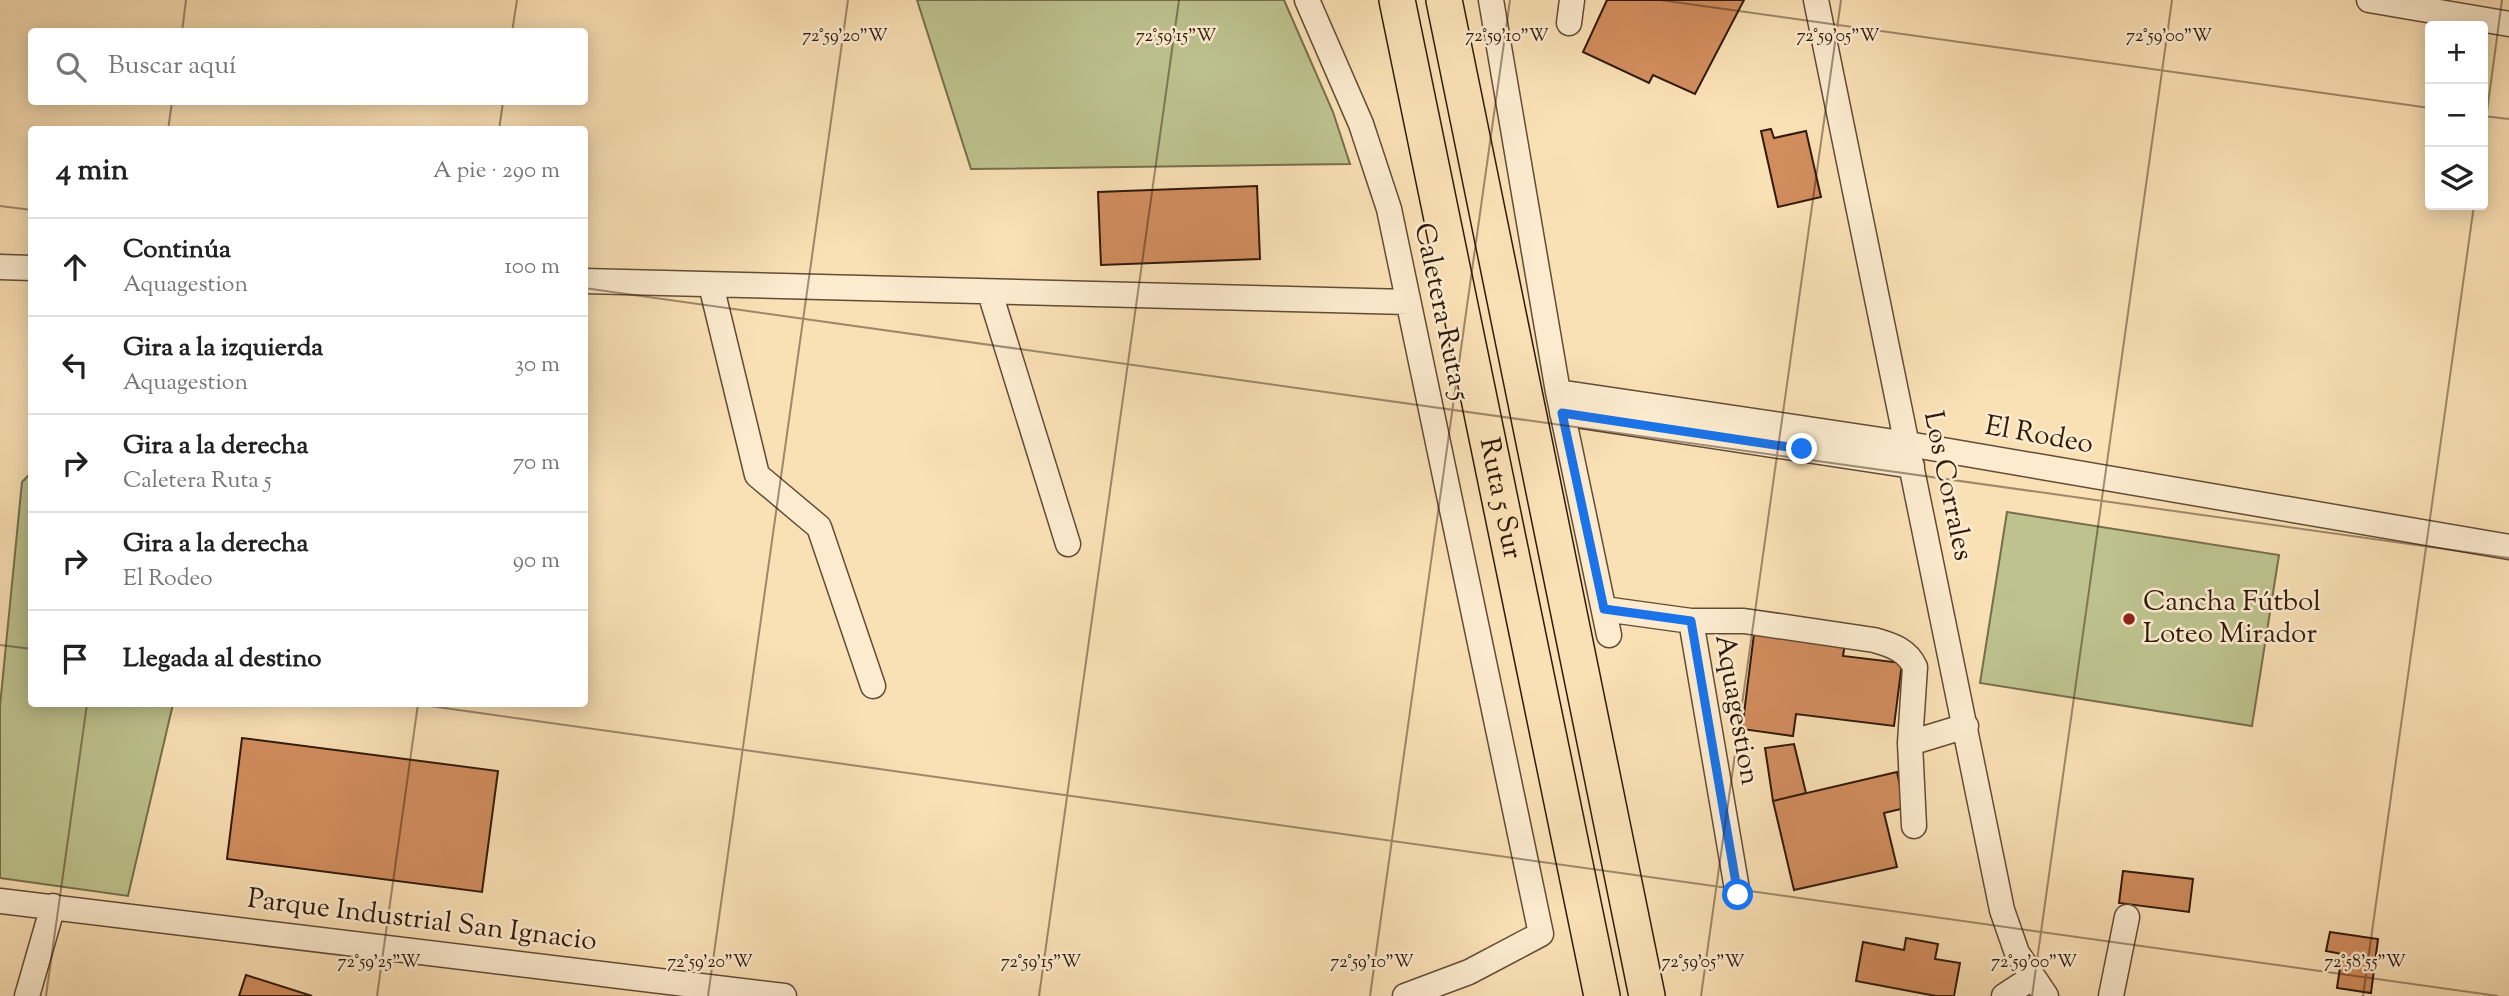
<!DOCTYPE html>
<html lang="es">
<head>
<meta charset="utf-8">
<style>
  :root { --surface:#fff; --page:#f2f2f2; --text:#222; --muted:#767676; --line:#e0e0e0 }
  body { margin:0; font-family:"Sorts Mill Goudy",serif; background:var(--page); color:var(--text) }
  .controls { position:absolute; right:21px; top:21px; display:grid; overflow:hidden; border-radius:7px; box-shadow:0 4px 18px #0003 }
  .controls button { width:63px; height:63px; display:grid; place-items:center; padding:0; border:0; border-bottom:2px solid var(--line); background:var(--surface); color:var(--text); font:35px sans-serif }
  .stop { position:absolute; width:21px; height:21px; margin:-16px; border:5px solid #1a73e8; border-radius:50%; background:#fff }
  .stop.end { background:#1a73e8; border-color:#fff; box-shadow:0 2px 7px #0008 }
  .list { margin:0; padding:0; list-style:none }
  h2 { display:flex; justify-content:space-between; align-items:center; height:91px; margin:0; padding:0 28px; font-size:30px }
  h2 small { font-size:23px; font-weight:400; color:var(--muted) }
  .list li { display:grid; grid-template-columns:46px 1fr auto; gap:21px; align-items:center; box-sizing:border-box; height:98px; padding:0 28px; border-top:2px solid var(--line) }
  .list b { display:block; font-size:26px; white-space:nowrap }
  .list p { margin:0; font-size:23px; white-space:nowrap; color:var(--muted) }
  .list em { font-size:23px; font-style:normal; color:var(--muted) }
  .icon { flex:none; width:38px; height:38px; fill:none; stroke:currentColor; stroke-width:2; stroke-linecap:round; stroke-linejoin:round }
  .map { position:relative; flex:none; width:2509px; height:996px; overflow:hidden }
  .search { position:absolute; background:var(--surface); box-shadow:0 4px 18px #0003; left:28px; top:28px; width:560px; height:77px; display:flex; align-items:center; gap:18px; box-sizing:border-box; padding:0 24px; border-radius:7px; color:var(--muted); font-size:26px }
  .panel { position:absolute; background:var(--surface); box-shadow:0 4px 18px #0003; left:28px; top:126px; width:560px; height:581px; border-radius:7px }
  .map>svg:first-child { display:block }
</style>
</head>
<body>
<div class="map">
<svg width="2509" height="996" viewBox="0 0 2509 996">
  <rect width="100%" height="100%" fill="#fae0b5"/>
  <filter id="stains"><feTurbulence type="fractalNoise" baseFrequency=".00286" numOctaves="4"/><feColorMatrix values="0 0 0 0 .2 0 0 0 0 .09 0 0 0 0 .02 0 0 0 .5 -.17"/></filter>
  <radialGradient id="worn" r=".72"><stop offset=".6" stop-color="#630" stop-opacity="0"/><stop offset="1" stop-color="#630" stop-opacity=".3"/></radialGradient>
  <!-- green -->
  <path fill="#bdc28e" stroke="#766e4c" stroke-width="2" d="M917,0H1284L1333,112L1350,164L971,169Z
    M31,473L32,704H481H173L128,896L0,878V706L22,482Z
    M2007,512L2279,555L2252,726L1980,683Z"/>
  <!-- building -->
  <path fill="#d28d5e" stroke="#301a0b" stroke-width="2" d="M1607,0H1744L1695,94L1653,75L1649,83L1583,52Z
    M1771,129L1774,138L1806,131L1821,197L1778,207L1761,131Z
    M1257,186L1260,259L1101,265L1098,192Z
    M1755,626L1846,637L1843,656L1902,663L1894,726L1796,714L1793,736L1742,729Z
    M242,738L498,771L482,892L227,859Z
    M1794,744L1806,793L1773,801L1765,748Z
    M1897,772L1905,808L1884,813L1897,867L1794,890L1773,801Z
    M2123,871L2193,879L2189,912L2119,903Z
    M2330,932L2378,939L2371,993L2337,988L2342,954L2326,951Z
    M1906,938L1938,944L1935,959L1960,963L1954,996H1936L1856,981L1863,942L1904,950Z
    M246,975L312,996H239Z"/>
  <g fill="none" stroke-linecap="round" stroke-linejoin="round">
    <!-- minor casing -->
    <g stroke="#624c36" stroke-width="27">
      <path id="minor" d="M1307,0L1361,124L1389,209L1541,934L1469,972L1405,996
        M1491,0L1558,392L1609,635
        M1816,0L2002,910L2017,953L2046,996
        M2369,0L2509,24
        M1569,23L1572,0
        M0,267L32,268
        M584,281L1408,302
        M711,285L757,475L819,527L873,686
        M990,293L1068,544
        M1558,392L1908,444L2509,547
        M1562,413L1912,466
        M1604,609L1691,621H1744L1874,640C1892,645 1907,650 1915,667L1910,743L1914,826
        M1691,621L1738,895
        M1910,743L1966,726
        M0,901L784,996
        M27,996L53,906
        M2004,996L2033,977
        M2111,996L2127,917"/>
    </g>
    <!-- highway casing -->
    <g stroke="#301a0b" stroke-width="38">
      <g id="highway">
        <path id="s1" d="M1397,0L1602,996"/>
        <path d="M1444,0L1647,996"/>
      </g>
    </g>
    <!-- minor -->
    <use href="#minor" stroke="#fcebcf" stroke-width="24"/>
    <!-- highway -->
    <use href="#highway" stroke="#fae0b5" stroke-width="35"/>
  </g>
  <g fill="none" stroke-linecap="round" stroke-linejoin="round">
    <!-- route -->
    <path stroke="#1a73e8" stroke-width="9" d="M1738,895L1691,621L1604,609L1562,413L1802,449"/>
  </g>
  <!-- ticks -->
  <path fill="none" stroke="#301a0b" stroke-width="2" stroke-opacity="0.45" d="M1660,0L2430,108M182,32L186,0M512,32L517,0M2483,116L2509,119M168,130L172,102M499,130L503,102M2483,141L2502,0M0,206L32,210M584,288L2509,558M0,645L32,649M416,704L2498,996M46,996L87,704M377,996L418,704M708,996L848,0M1039,996L1179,0M1370,996L1510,0M1701,996L1841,0M2032,996L2172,0M2363,996L2474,205"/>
  <!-- markers -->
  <circle fill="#8f2418" stroke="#fcebcf" stroke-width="2.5" cx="2129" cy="619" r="7"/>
  <g text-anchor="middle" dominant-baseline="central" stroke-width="5" stroke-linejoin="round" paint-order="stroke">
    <!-- street labels -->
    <g font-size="28" fill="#301a0b" stroke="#fcebcf">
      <text transform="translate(1441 312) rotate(78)">Caletera Ruta 5</text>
      <text transform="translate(2039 436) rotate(10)">El Rodeo</text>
      <text transform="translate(1947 486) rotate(78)">Los Corrales</text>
      <text stroke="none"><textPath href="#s1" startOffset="509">Ruta 5 Sur</textPath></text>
      <text transform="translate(1736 710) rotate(80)">Aquagestion</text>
      <text transform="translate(422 921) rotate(7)">Parque Industrial San Ignacio</text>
    </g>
    <!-- poi labels -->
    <g font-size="28" fill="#301a0b" stroke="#fcebcf" text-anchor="start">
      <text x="2143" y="603">Cancha Fútbol<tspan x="2143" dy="32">Loteo Mirador</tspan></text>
    </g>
  </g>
  <g font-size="18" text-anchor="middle" fill="#301a0b" stroke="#fcebcf" stroke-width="5" stroke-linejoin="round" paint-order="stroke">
    <text x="845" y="41">72°59'20"W</text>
    <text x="1176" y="41">72°59'15"W</text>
    <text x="1507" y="41">72°59'10"W</text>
    <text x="1838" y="41">72°59'05"W</text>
    <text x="2169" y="41">72°59'00"W</text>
    <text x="379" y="967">72°59'25"W</text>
    <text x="710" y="967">72°59'20"W</text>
    <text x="1041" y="967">72°59'15"W</text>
    <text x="1372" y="967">72°59'10"W</text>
    <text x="1703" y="967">72°59'05"W</text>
    <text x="2034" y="967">72°59'00"W</text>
    <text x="2365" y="967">72°58'55"W</text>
  </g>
  <rect width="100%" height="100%" filter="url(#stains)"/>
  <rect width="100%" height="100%" fill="url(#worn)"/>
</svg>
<div class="controls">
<button>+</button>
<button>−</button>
<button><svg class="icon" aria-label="layers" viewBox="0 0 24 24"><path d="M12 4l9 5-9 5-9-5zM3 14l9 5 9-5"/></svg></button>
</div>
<div class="stop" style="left:1738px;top:895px"></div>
<div class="stop end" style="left:1802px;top:449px"></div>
<div class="search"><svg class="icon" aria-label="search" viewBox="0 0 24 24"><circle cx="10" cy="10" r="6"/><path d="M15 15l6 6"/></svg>Buscar aquí</div>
<section class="panel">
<h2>4 min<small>A pie · 290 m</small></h2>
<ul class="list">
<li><svg class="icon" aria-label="ahead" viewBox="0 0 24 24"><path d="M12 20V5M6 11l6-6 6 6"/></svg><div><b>Continúa</b><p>Aquagestion</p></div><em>100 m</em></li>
<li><svg class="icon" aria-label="left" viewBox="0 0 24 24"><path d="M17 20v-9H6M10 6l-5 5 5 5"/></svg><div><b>Gira a la izquierda</b><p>Aquagestion</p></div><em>30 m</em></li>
<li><svg class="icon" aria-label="right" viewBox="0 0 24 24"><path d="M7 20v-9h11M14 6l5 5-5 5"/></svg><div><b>Gira a la derecha</b><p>Caletera Ruta 5</p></div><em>70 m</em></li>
<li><svg class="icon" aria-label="right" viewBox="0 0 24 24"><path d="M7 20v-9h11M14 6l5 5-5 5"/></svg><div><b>Gira a la derecha</b><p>El Rodeo</p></div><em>90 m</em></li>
<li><svg class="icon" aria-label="arrive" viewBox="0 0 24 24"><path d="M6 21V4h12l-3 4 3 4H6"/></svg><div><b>Llegada al destino</b></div></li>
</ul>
</section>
</div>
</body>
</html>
